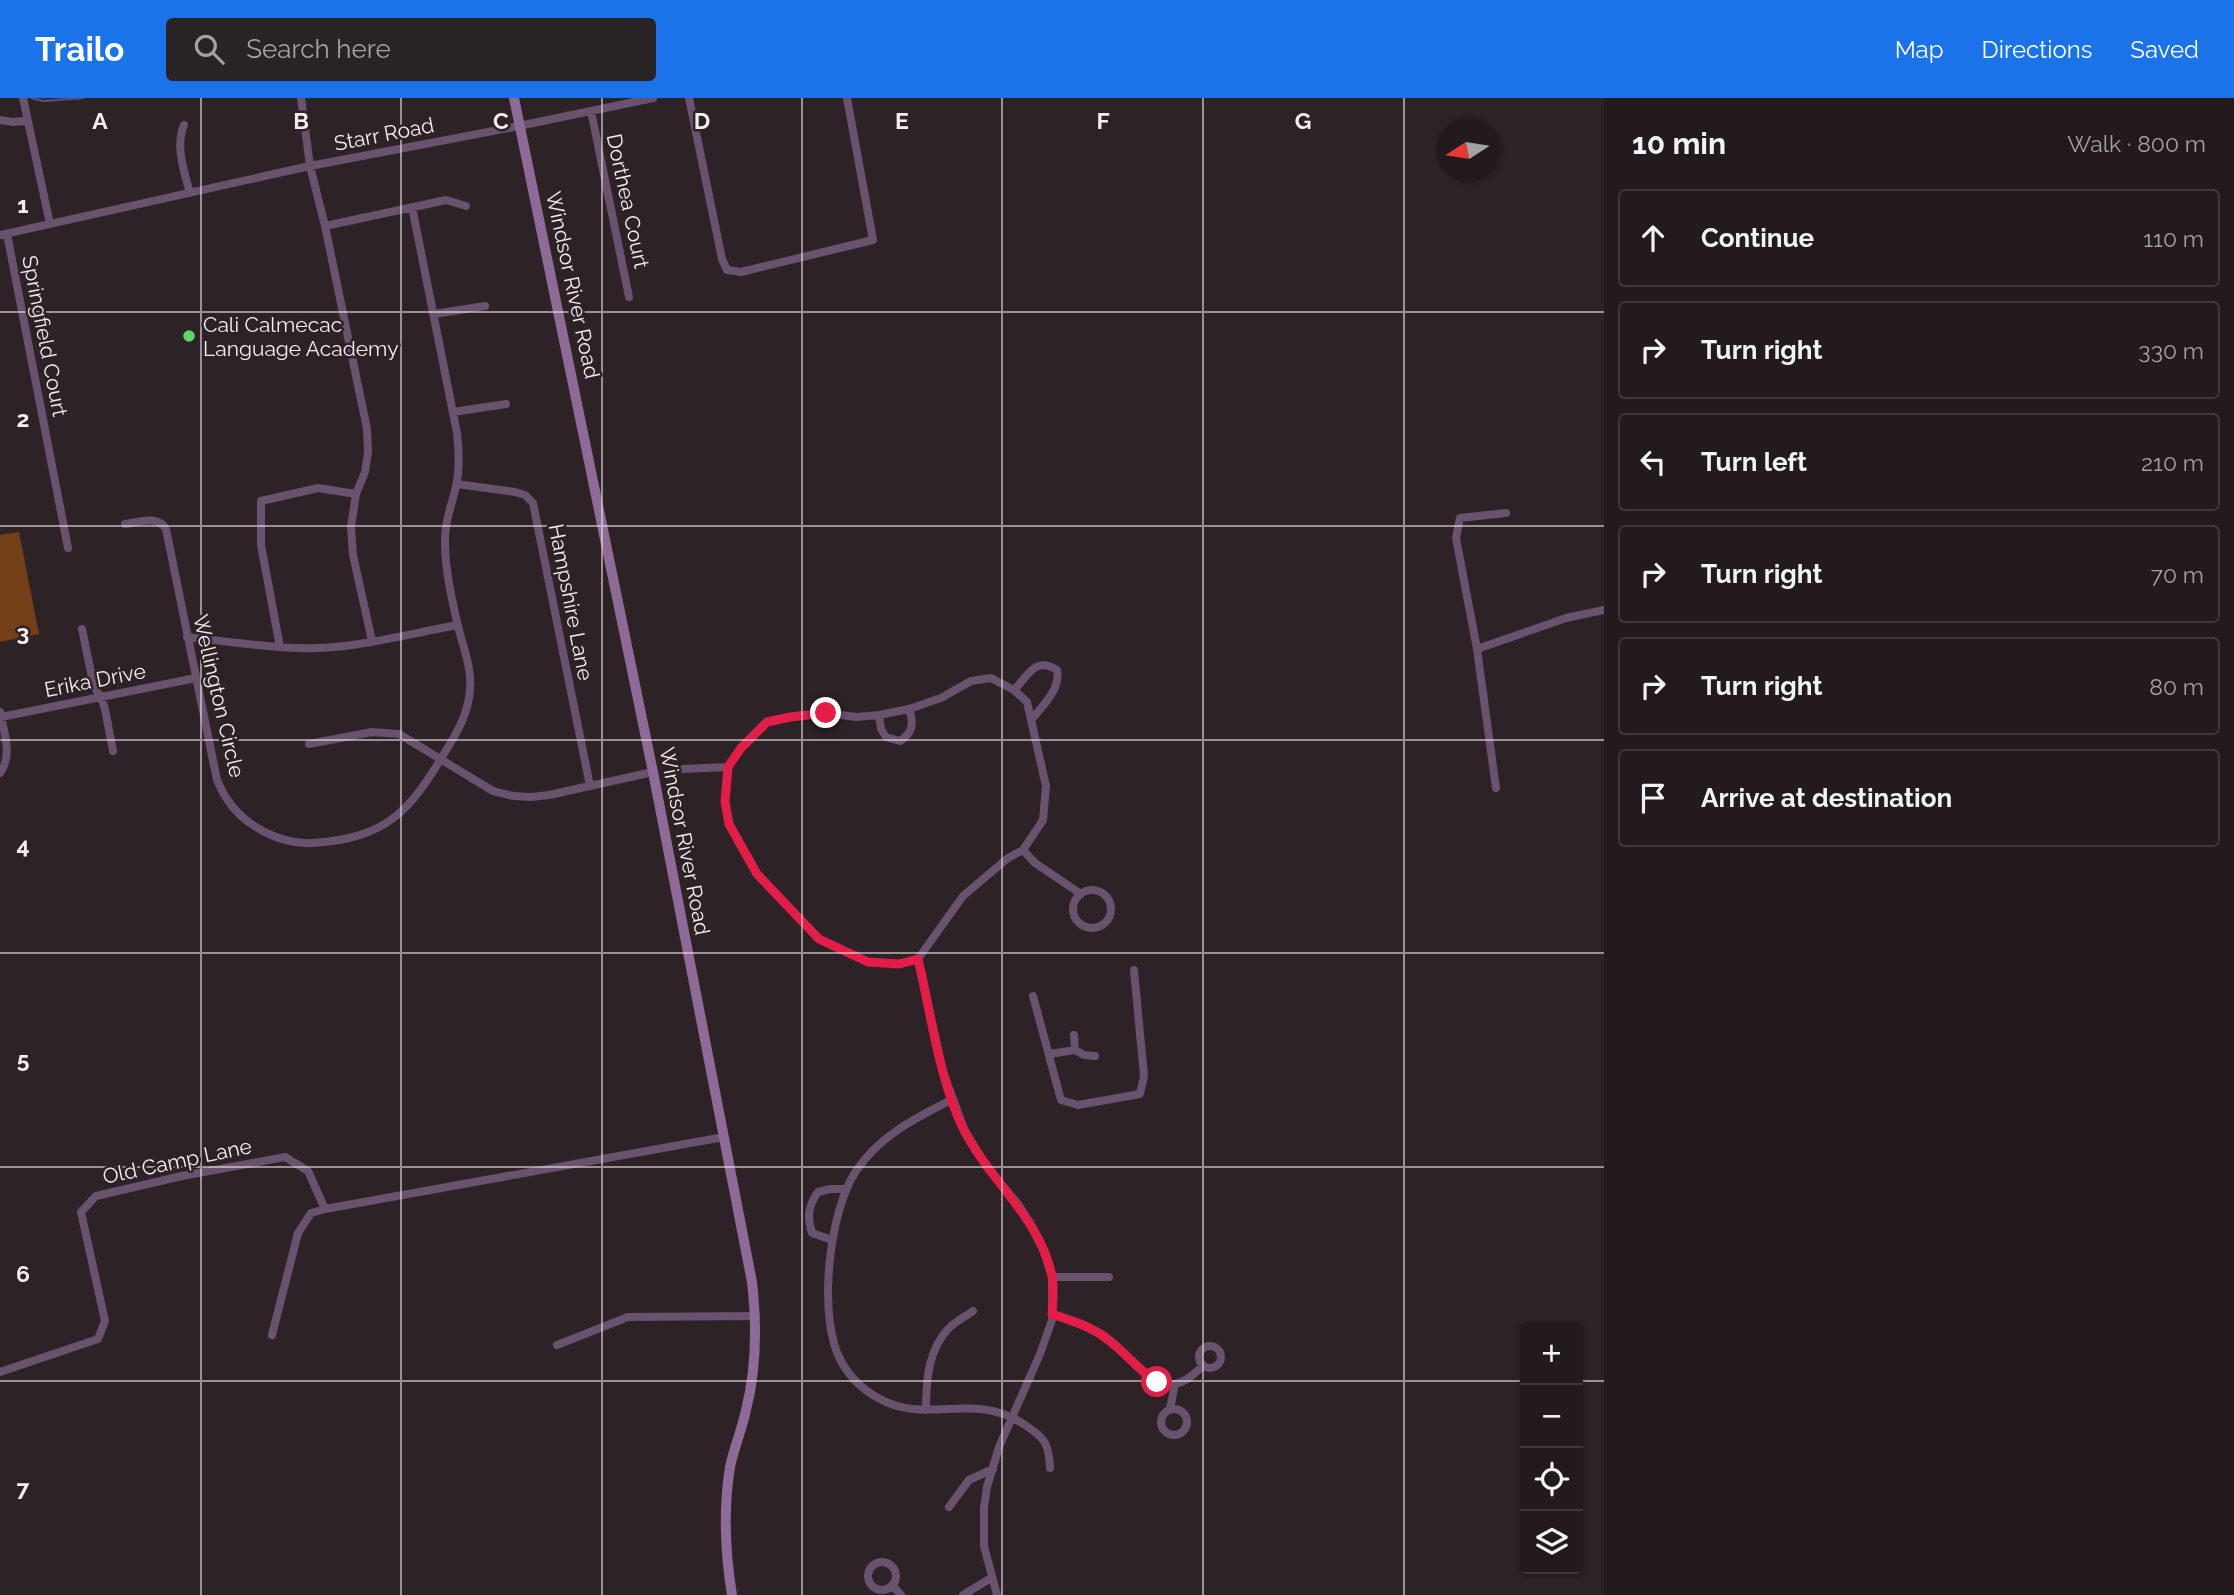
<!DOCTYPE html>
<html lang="en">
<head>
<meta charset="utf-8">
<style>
  :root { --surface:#221a1c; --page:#2a2325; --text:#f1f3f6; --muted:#a2a1a3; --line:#3f383b; --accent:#1a73e8 }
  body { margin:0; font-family:Raleway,sans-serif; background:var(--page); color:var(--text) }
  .controls { position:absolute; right:21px; bottom:21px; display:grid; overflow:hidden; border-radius:7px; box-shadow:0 2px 5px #0004 }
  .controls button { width:63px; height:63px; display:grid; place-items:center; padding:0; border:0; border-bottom:2px solid var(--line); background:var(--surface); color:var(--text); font:35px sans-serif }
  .compass { position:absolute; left:1436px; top:21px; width:63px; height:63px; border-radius:50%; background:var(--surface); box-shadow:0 2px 5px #0004; rotate:258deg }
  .stop { position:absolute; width:21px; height:21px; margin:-16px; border:5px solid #e11d48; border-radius:50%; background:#fff }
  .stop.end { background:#e11d48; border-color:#fff; box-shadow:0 2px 7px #0008 }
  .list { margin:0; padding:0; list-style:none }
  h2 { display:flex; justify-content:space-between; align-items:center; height:91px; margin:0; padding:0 28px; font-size:30px }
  h2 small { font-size:23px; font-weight:400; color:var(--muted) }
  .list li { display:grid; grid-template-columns:46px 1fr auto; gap:21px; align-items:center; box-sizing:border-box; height:98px; margin:0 14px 14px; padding:0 14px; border:2px solid var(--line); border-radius:7px }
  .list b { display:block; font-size:26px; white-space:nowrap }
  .list em { font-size:23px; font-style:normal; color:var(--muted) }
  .icon { flex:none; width:38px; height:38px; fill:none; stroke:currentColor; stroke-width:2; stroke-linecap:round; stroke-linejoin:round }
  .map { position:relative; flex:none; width:1604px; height:1497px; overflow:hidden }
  header { display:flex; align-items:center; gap:42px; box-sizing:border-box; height:98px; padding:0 35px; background:var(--accent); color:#fff }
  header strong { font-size:33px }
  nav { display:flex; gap:38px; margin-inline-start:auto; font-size:24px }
  .search { width:490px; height:63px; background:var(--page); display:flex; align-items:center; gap:18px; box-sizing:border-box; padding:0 24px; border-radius:7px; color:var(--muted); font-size:26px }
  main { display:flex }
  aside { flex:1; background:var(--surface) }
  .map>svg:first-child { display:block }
</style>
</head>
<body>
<header>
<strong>Trailo</strong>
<div class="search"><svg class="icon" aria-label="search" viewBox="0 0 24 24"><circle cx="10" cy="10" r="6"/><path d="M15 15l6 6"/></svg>Search here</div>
<nav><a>Map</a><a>Directions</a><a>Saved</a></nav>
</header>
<main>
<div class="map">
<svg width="1604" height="1497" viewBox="0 0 1604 1497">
  <rect width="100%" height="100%" fill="#2d2226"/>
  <!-- green -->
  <path fill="#743e17" d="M19,434L39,536L0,544V437Z"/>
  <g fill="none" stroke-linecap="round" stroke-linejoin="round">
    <!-- stream -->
    <path stroke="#5b4777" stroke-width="2.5" d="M32,0L43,3L83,0"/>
    <!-- minor -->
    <path stroke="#68526d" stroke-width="8" d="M23,0L50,126
      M301,0L310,68L325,128L367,331L368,354L365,374L356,396L351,429L353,457L372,543
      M689,0L722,161L727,172L741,174L873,142L847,0
      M591,13L629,199
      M0,22L12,24L27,23
      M184,27C175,48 184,73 190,95
      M325,128L446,102L466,108
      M7,136L68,450
      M0,137L310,68L519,28L653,0
      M434,216L485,208
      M453,314L506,306
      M457,386L515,394L525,397L533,405L590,688
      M125,426C140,424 157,417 166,431L217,682C220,688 223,696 227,701C244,728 281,747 313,745C387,740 409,714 445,654C457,635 469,614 470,591C472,570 463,549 458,528C452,502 445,472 445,445C444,425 452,407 456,388C460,370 459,352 457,335L412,109
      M82,531L94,589L101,599L105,611L113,653
      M187,539C224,543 262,549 299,550C352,552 406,536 458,527
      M280,549L261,447V403L318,390L356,396
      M1477,551L1456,440L1460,420L1506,415
      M1014,592C1029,577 1035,558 1057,572C1061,591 1043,607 1032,621
      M0,614C4,634 13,658 0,675
      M879,617L881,631L886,639L900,643C913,635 914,625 909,611
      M1,619L196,580
      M309,646L372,634L399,636L493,693L513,698L531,699L549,697L653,674
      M683,671L728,669
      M1496,690L1477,551L1566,520L1604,512
      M1023,752L1035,765L1081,796
      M1073 811a19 19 0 1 1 38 0a19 19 0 1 1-38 0Z
      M918,861L963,798L1008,760L1023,752L1043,722L1046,688L1027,604L1014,592L991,580L971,583L941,600L909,611L879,617L856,619L826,615L790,619L767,624L741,650L728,669L725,704L729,726L757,776L819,841L868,864L899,866L918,861L943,974L964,1031L988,1071L1018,1106L1030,1125L1044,1154L1052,1179V1222L1040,1256L999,1349L987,1389L984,1409V1448L997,1497
      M1033,898L1061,1002L1078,1007L1140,996L1144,978L1134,872
      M1075,952L1084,957L1095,958
      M1050,956L1075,952L1074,937
      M953,1001C916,1020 880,1037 856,1073C829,1113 817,1220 841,1263C849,1278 862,1291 878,1300C927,1328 973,1292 1025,1327C1045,1340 1049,1346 1050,1370
      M832,1142L812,1135C807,1119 808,1108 818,1094L830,1091H846
      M1052,1179H1109
      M1052,1216C1071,1222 1091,1228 1107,1240C1140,1265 1161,1314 1203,1267
      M272,1237L298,1135L311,1115L325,1111
      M557,1247L628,1219L756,1218
      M1199 1259a11 11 0 1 1 22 0a11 11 0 1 1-22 0Z
      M0,1274L98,1241L105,1223L81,1114L96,1098L182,1078L285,1059L308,1073L325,1111L724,1039
      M1161 1324a13 13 0 1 1 26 0a13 13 0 1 1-26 0Z
      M1170,1311L1175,1286
      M926,1312C926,1282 928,1251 950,1229C957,1223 966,1218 973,1213
      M949,1409L969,1382L993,1371
      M868 1478a14 14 0 1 1 28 0a14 14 0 1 1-28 0Z
      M892,1487L901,1497
      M963,1497L991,1480"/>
    <!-- secondary -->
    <path stroke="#8e6a96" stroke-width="10" d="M514,0L653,674L752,1184C757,1228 757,1269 746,1312C742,1331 734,1350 730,1369C723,1412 725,1454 732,1497"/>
  </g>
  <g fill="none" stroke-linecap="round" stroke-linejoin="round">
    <!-- route -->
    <path stroke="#e11d48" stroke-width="9" d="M826,615L790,619L767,624L741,650L728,669L725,704L729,726L757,776L819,841L868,864L899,866L918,861C931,915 939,982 964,1032C990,1083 1040,1120 1052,1178C1054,1190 1053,1204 1052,1216C1071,1223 1091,1228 1107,1241C1125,1254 1138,1272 1157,1284"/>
  </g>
  <!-- grid -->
  <path fill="none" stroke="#f4ecef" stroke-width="2" stroke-opacity="0.55" d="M201,0V1497M401,0V1497M602,0V1497M802,0V1497M1002,0V1497M1203,0V1497M1404,0V1497M0,214H1604M0,428H1604M0,642H1604M0,855H1604M0,1069H1604M0,1283H1525M1578,1283H1604"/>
  <!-- markers -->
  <circle fill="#5fd56b" stroke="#2d2226" stroke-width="2.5" cx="189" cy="238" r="7"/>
  <g text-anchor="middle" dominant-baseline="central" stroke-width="5" stroke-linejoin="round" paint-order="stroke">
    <!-- street labels -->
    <g font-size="21" fill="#f4ecef" stroke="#2d2226">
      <text transform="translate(384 36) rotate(-11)">Starr Road</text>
      <text transform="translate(628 103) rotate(78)">Dorthea Court</text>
      <text transform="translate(573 187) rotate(78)">Windsor River Road</text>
      <text transform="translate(45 238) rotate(79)">Springfield Court</text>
      <text transform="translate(571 504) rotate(79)">Hampshire Lane</text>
      <text transform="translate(95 582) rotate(-11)">Erika Drive</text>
      <text transform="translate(219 598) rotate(77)">Wellington Circle</text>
      <text transform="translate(685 743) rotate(79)">Windsor River Road</text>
      <text transform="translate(177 1063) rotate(-12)">Old Camp Lane</text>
    </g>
    <!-- poi labels -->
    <g font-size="21" fill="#f4ecef" stroke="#2d2226" text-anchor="start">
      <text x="203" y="226">Cali Calmecac<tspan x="203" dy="24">Language Academy</tspan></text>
    </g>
  </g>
  <g font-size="23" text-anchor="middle" font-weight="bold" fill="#f4ecef" stroke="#2d2226" stroke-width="5" stroke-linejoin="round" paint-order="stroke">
    <text x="100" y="31">A</text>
    <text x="301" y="31">B</text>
    <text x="501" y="31">C</text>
    <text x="702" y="31">D</text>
    <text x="902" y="31">E</text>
    <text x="1103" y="31">F</text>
    <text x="1303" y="31">G</text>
    <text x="23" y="115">1</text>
    <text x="23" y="329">2</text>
    <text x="23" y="543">3</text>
    <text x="23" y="756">4</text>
    <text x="23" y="970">5</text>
    <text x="23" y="1184">6</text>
    <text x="23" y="1398">7</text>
  </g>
</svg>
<div class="controls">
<button>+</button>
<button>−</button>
<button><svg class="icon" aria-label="locate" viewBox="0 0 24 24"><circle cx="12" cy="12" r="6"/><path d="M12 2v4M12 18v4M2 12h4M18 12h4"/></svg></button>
<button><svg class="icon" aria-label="layers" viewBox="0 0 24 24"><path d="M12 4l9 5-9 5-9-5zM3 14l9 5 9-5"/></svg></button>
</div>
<svg class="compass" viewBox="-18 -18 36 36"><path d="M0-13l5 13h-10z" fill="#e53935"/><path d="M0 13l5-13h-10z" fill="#a2a1a3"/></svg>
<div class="stop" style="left:1157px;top:1284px"></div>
<div class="stop end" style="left:826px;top:615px"></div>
</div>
<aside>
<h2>10 min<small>Walk · 800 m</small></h2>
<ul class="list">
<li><svg class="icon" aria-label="ahead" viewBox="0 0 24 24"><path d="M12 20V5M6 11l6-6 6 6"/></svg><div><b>Continue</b></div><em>110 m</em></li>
<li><svg class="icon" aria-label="right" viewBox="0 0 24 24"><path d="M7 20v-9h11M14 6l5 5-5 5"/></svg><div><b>Turn right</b></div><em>330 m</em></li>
<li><svg class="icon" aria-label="left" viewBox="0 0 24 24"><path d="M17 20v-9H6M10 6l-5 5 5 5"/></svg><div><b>Turn left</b></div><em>210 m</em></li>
<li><svg class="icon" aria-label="right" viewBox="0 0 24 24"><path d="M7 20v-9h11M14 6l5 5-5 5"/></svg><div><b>Turn right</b></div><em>70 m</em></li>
<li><svg class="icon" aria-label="right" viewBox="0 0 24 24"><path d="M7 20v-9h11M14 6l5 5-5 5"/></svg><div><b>Turn right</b></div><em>80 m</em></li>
<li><svg class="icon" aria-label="arrive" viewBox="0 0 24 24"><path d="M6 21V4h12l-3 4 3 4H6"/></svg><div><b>Arrive at destination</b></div></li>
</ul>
</aside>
</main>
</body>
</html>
